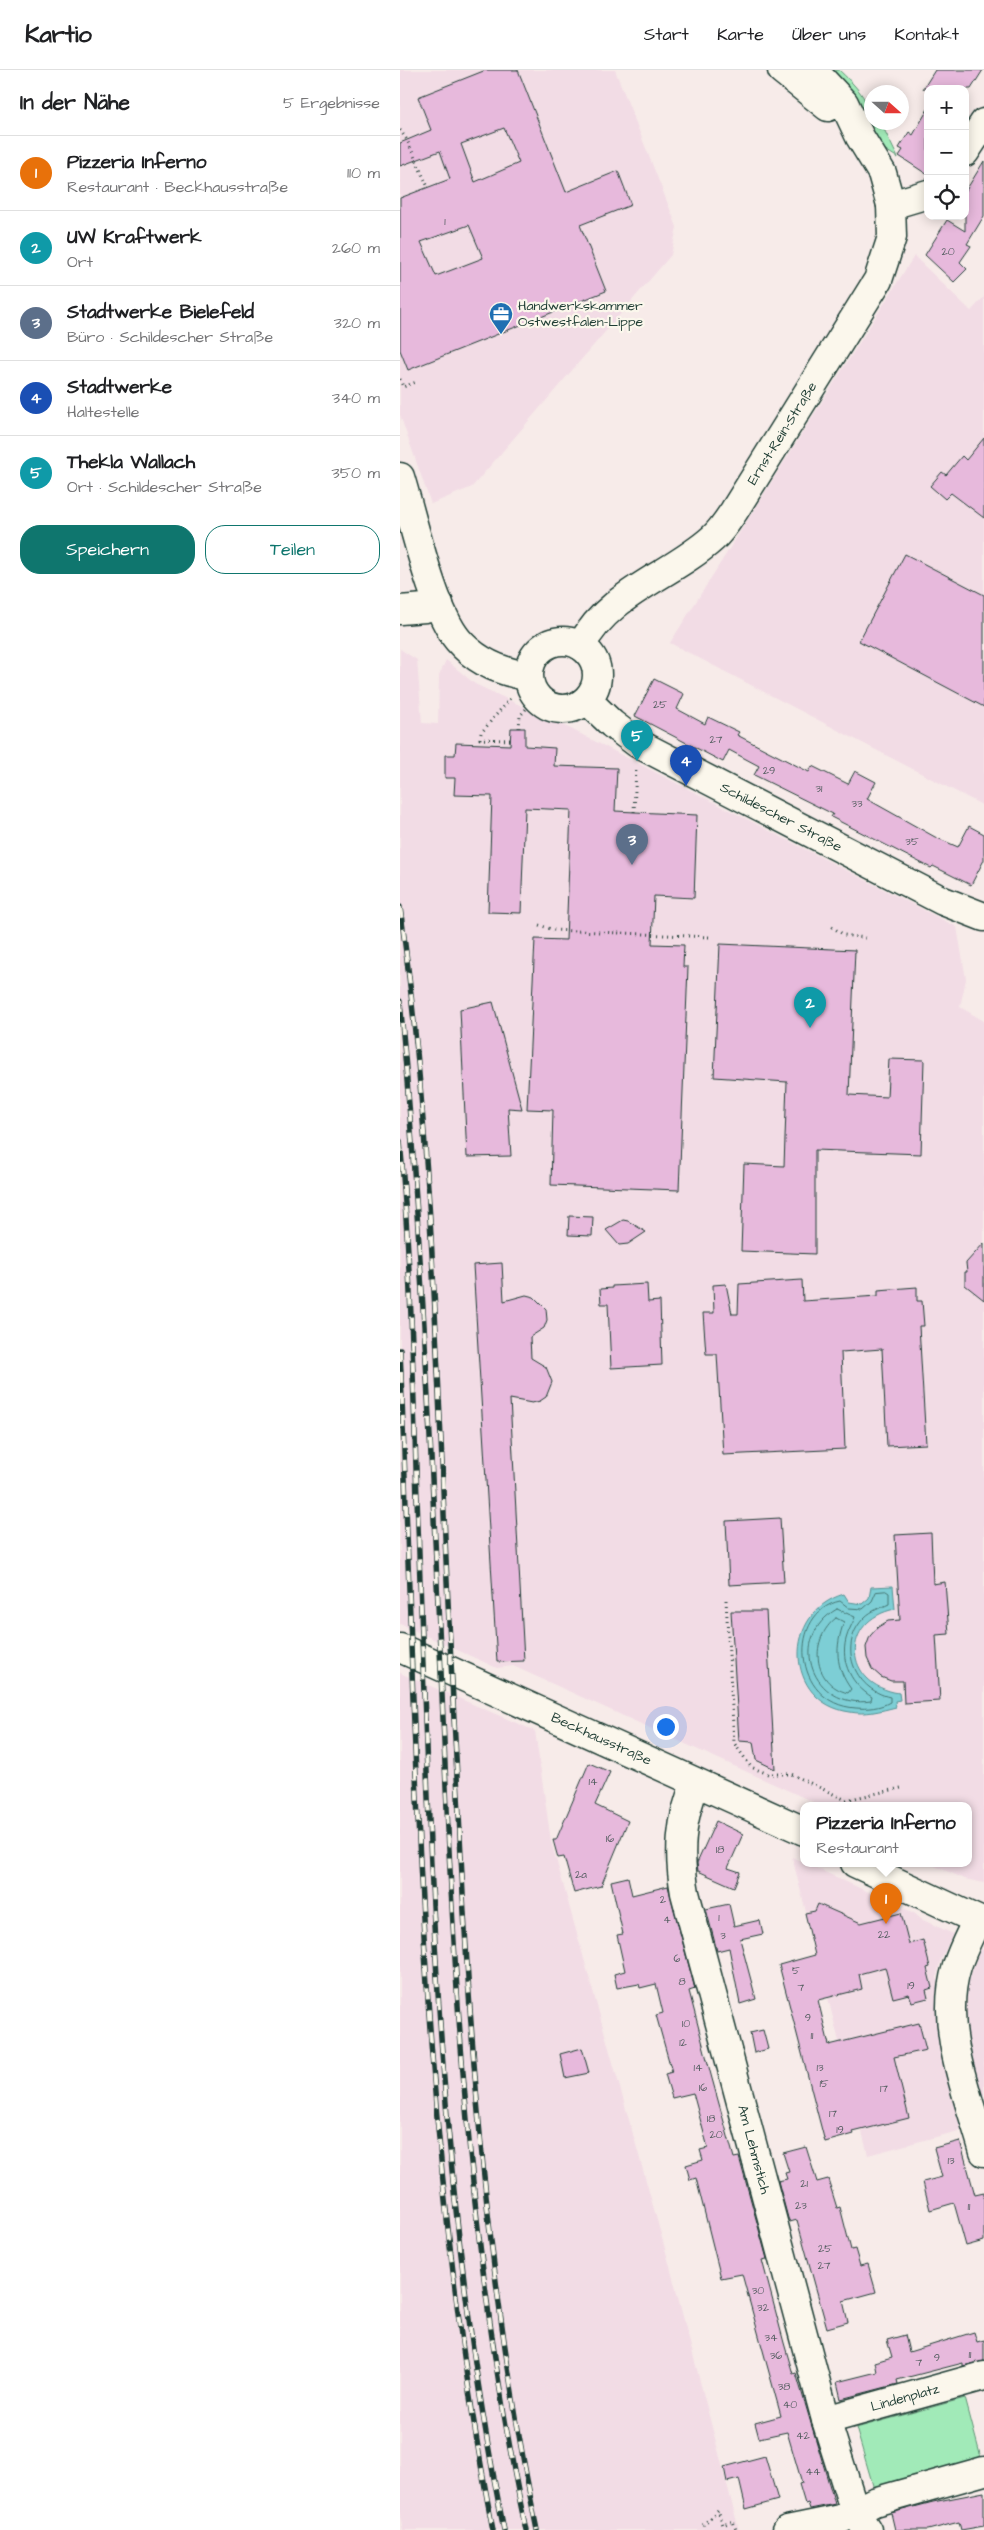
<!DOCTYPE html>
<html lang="de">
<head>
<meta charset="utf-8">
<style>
  :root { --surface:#fff; --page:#f6f6f6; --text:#202124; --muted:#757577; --line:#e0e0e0; --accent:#0f766e }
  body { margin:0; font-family:"Architects Daughter",sans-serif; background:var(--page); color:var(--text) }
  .controls { position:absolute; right:15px; top:15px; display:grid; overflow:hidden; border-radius:10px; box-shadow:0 2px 12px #0003 }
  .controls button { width:45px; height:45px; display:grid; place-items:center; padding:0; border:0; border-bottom:1px solid var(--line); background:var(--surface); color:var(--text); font:25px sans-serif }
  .compass { position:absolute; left:464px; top:15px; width:45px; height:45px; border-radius:50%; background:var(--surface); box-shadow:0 2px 12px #0003; rotate:111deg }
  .you { position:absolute; left:265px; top:1656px; width:18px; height:18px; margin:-12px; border:4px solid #fff; border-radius:50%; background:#1a73e8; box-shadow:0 0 0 8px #1a73e833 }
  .badge { display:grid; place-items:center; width:32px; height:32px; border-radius:50%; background:var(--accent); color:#fff; font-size:16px; font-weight:700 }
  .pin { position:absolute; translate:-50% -41px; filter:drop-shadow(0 1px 2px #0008) }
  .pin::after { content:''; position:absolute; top:26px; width:18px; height:15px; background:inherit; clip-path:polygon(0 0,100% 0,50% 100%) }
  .popup { position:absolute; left:400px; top:1732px; width:172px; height:65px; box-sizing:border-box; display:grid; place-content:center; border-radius:10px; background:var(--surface); filter:drop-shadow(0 1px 4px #0005); font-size:16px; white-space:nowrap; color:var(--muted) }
  .popup b { font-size:19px; color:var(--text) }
  .popup::after { content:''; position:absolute; left:50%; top:100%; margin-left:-10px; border:10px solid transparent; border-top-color:var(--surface) }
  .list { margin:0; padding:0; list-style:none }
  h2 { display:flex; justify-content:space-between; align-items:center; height:65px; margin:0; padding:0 20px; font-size:21px }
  h2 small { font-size:16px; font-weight:400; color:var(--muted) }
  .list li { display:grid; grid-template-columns:32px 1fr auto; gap:15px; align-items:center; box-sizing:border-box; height:75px; padding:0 20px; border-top:1px solid var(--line) }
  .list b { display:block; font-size:19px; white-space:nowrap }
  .list p { margin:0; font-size:16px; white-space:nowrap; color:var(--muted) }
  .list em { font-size:16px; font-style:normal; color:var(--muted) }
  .actions { display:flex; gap:10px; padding:15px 20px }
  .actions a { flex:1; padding:11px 0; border:1px solid var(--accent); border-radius:20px; text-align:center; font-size:18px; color:var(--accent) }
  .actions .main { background:var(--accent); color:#fff }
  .icon { flex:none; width:28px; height:28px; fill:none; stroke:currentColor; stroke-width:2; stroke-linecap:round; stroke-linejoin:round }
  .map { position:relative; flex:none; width:584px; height:2460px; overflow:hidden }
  header { display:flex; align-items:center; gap:30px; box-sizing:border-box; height:70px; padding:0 25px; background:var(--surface); border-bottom:1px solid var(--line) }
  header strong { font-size:24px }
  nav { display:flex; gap:28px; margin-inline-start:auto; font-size:18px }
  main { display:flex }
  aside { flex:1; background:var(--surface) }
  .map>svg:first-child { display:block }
</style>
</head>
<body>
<header>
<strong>Kartio</strong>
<nav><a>Start</a><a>Karte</a><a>Über uns</a><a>Kontakt</a></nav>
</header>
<main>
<aside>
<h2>In der Nähe<small>5 Ergebnisse</small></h2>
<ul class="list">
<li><span class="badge" style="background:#e8710a">1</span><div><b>Pizzeria Inferno</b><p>Restaurant · Beckhausstraße</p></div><em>110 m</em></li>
<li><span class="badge" style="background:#0f9aa8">2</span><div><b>UW Kraftwerk</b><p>Ort</p></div><em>260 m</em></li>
<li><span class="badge" style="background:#5c6f8a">3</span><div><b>Stadtwerke Bielefeld</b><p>Büro · Schildescher Straße</p></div><em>320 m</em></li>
<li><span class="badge" style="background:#1a4fb4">4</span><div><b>Stadtwerke</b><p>Haltestelle</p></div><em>340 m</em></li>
<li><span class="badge" style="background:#0f9aa8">5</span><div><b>Thekla Wallach</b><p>Ort · Schildescher Straße</p></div><em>350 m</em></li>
</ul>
<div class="actions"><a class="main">Speichern</a><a>Teilen</a></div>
</aside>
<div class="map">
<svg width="584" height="2460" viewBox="0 0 584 2460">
  <rect width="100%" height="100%" fill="#f7ebe9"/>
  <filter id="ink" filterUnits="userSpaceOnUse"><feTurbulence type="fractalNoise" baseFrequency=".02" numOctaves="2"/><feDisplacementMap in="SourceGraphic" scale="10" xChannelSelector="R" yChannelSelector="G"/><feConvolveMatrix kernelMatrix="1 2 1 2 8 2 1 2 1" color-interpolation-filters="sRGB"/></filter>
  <g filter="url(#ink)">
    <!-- built -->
    <path fill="#f2dce5" d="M0,0H215L277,157L271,185L72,417L31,434L0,345Z
      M514,186L571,241L584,227V736L270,573Z
      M0,579L17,590L22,653L38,654L39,606L46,590L75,614L169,658L557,857L566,909L560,937L584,951V1813L565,1809L528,1793H568V1735H420L113,1596L97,1598L0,1554Z
      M0,1603L135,1661L151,1771L269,2193L339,2460H3L0,2446Z
      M392,1787L514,1843L521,1849L553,1864L541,1889L537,1905V1937L541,1966L566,2059L468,2085Z
      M580,1879L584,1880V2025H581L567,1963L566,1946L567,1916Z"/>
    <!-- green -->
    <path fill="#a1eab8" stroke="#609476" d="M419,0H439C454,14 471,31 472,52L481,53L498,88L484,79L460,45Z
      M565,2328L581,2388L474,2419L456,2358Z"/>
    <!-- water -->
    <path fill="#7dced5" stroke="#579495" d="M493,1516L495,1539C440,1550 443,1615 499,1623L500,1630L495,1631L496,1637C480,1641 466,1645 450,1642C384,1633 382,1542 444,1524L449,1532L462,1534L469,1528L471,1517Z"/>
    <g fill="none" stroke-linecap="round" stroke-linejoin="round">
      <!-- shore -->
      <path stroke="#457774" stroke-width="1" d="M486,1521L489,1523V1534C481,1538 472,1540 465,1547C437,1574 453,1619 490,1627V1632C480,1638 467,1639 456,1638C391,1634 388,1542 440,1531L449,1538L463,1539L472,1531L476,1522Z
        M437,1539L455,1547C452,1555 448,1561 446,1569C440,1593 452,1615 472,1627L471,1631C412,1640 386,1568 437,1539Z
        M436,1548L444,1552C435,1577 435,1597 451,1619L448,1623C412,1614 409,1569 436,1548Z"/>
    </g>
    <!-- building -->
    <path fill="#e7b9dc" stroke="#1f3d34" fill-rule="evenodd" d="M86,0H118L166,122L218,101L231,135L180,155L206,221L8,300L0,280V128L50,109L40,81L0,96V73L31,60L18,27ZM104,58L119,93L75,112L61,74ZM69,155L83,188L36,206L21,172Z
      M535,0H583L571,19H523Z
      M528,39V105L499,86L503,80L499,78L509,62L513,65Z
      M584,91V146L567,174L571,176L560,192L567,199L554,212L525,185L547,150L565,161V122Z
      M584,368V448L551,423L545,429L530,416L542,402L546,405L562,386L566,390Z
      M505,484L584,525V637L459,571Z
      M254,609L284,624L277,639L305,654L308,647L339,662L337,665L409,702L412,696L448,714L455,701L476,712L467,729L535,767L558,777L569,756L584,764V790L571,815L533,796L531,798L431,747L433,744L354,705L359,696L329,680L323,692L235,646Z
      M111,658H125V676L155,678L154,696L217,698L215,741L297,745L294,828L254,826L252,874L284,875L283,897H288L279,1120L151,1115L153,1040L127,1039L135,869L166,870L171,740L125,738L121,843L88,842L92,726L54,725L55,708H45V685H55L56,673L110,675Z
      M320,874L455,880L449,1025L487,1027L489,989L524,990L521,1084L415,1080V1184L341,1181L344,1094L384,1096L387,1012L314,1007Z
      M93,932L122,1039L108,1038L111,1086L67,1087L60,939Z
      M169,1146L193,1147L192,1166L168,1165Z
      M223,1150L228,1151L246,1162L228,1174L219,1175L206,1160Z
      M584,1173V1230L565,1215V1202H567L566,1193Z
      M102,1193L104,1231L126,1225L134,1227L146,1239L147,1250L144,1258L130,1267L131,1288L146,1297L152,1312L146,1327L140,1331L132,1333L110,1329L124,1591L97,1592L73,1195Z
      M402,1210L403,1231L478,1226V1220L517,1217V1231H522L524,1256H519L526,1374L487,1376L482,1279L441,1282L445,1379L323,1385L317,1284H306L303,1243H314L313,1215L326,1214L332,1244H338L339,1214Z
      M247,1214L248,1232L260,1231L262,1295L211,1298L208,1234H201L200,1219L212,1218V1216Z
      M380,1448L384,1512L329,1515L326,1451Z
      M531,1463L533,1514L545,1512L549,1564L536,1565L540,1631L504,1633L503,1611H491L481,1607L472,1599L467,1588L466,1577L470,1566L478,1557L488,1551L500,1550L495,1465Z
      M331,1541H366L375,1699L356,1690L353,1672L339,1671Z
      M189,1693L210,1702L195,1735L228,1751L201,1816L174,1823L164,1787L158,1788L153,1770H156Z
      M316,1751L343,1764L328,1798L340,1802L334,1817L298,1801L297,1793Z
      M228,1807L232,1825L268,1816L295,1919L289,1921L311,2005L334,2088L339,2087L367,2189L362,2190L384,2273L393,2304L396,2303L435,2434L410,2439L408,2433L405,2434L399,2414L402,2413L387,2362L359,2368L355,2353L381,2346L342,2204L321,2208L296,2108L290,2110L286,2095L303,2090L300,2080L308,2078L293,2023L272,2028L265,2004L272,2002L256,1945L263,1943L256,1914L240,1918L239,1914L217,1918L214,1904L225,1901L217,1865L223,1864L211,1811Z
      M329,1834L334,1856L360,1850L363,1864L340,1869L356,1929L340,1934L329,1878L317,1881L306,1839Z
      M418,1834L461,1853L501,1843L509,1874L523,1870L530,1897L527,1898L532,1918L526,1920L528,1928L512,1932L509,1924L493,1928L485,1897L459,1904L462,1919L418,1930L429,1975L519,1953L526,1980L494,1987L509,2048L453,2062L454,2064L425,2072L379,1895L415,1885L405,1843L415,1841Z
      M363,1960L368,1979L354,1983L350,1963Z
      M182,1978L189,2003L165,2008L160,1984Z
      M560,2071L575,2125L584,2123V2171L566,2176L554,2133L530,2140L523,2112L542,2107L534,2078Z
      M406,2077L417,2112L428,2109L437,2138L440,2137L451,2180L455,2179L460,2196L468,2194L476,2222L443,2231L448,2252L427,2258L397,2150L390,2152L388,2148L378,2111L387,2109L385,2103L389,2102L383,2083Z
      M574,2262L577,2272L584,2270V2291L563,2296V2293L497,2310L498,2314L441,2329L437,2312L477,2302L475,2292L492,2287L487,2270L505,2265L509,2282Z
      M365,2386L378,2430L346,2439L339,2409L327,2412L324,2397Z
      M584,2422V2456L561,2460L559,2452L528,2460H495L491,2443L533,2432Z"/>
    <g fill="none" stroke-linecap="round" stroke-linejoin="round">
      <!-- minor casing -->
      <g stroke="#1f3d34" stroke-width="31">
        <g id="minor">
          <path d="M565,82L584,53"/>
          <path d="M0,407C13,449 32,539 58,570C76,591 101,602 128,606"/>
          <path d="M0,540L25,538L39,534"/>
          <circle cx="163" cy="605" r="34"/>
          <path id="s1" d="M181,576C209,522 271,506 313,468C321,461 328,450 334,441L478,210L492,167L491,135L528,124"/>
          <path id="s2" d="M187,630L212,654L237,673L543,831L584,847"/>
          <path id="s3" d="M296,1713C280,1749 278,1784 285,1823L426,2350L455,2442L467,2460"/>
          <path d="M577,1850C570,1865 562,1880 557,1896C538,1957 568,2024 584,2082"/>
          <path id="s4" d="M426,2350L584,2306"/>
          <path d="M387,2460L441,2449L474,2432L584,2401"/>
        </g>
      </g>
      <!-- major casing -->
      <g stroke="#1f3d34" stroke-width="31">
        <g id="major">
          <path id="s5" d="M0,1578L404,1761"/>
          <path d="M455,1793L584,1853"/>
        </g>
      </g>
      <!-- highway casing -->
      <g stroke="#1f3d34" stroke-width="31">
        <path id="highway" d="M382,0L428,37
          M413,0L444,33L460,67L482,103L491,135"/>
      </g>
      <!-- path -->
      <path stroke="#1f3d34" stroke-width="3" stroke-dasharray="1 4" stroke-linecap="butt" d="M0,60L7,70L28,117
        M0,309L3,317L16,312
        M119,658L120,646L136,627
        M110,670L80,669L81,663L112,626
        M234,742L236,698
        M139,855L154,860L310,867
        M432,857L444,865L465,868
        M326,1530L334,1673L351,1697L368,1704H391L446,1730L501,1718
        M303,2455L318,2440L323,2455L333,2451L336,2460"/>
      <!-- minor -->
      <use href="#minor" stroke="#fbf7ec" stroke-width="28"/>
      <!-- major -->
      <use href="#major" stroke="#fbf7ec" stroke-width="28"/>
      <!-- highway -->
      <use href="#highway" stroke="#fbf7ec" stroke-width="28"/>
      <!-- rail casing -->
      <g stroke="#1f3d34" stroke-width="5.5">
        <path id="rail" d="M0,837C26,1021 34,1207 42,1392C46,1509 53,1627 59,1744C70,1984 88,2224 137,2460
          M0,931C21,1154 31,1377 41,1601C53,1889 66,2178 126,2460
          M0,1071C11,1189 13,1309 17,1428C30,1772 35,2121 104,2460
          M0,1280C17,1674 17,2071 93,2460"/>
      </g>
      <!-- rail -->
      <use href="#rail" stroke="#fbf7ec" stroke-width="4" stroke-dasharray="11" stroke-linecap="butt"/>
    </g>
  </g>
  <!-- icons -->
  <defs>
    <g id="office-pin" transform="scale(1.25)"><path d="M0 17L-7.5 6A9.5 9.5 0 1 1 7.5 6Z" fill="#1f6fb2" stroke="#fbf7ec"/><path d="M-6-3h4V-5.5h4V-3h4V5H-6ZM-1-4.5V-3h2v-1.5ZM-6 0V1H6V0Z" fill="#fff"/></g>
  </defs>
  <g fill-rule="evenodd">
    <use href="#office-pin" x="101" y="244"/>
  </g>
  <g text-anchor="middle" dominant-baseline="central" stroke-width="4.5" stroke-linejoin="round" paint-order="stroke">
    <!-- number labels -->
    <g font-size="11" fill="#515c5e">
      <text x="45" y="151">1</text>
      <text x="548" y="181">20</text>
      <text x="260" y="634">25</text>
      <text x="316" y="669">27</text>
      <text x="369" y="700">29</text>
      <text x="419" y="718">31</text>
      <text x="457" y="733">33</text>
      <text x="512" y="771">35</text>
      <text x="193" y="1711">14</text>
      <text x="210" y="1768">16</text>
      <text x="320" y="1779">18</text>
      <text x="181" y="1804">2a</text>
      <text x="263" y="1829">2</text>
      <text x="319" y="1847">1</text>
      <text x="267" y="1849">4</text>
      <text x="484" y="1864">22</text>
      <text x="323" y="1865">3</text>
      <text x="277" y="1888">6</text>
      <text x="396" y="1900">5</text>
      <text x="282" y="1911">8</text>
      <text x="511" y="1915">19</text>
      <text x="401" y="1917">7</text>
      <text x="408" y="1947">9</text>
      <text x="286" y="1953">10</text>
      <text x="412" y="1965">11</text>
      <text x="283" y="1972">12</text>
      <text x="298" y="1997">14</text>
      <text x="420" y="1997">13</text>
      <text x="424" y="2013">15</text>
      <text x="303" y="2017">16</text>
      <text x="484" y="2018">17</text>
      <text x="433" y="2043">17</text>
      <text x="311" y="2048">18</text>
      <text x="440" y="2059">19</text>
      <text x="316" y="2064">20</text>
      <text x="551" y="2090">13</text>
      <text x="404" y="2113">21</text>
      <text x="401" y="2135">23</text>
      <text x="569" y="2136">11</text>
      <text x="425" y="2178">25</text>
      <text x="424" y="2195">27</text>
      <text x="358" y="2220">30</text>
      <text x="363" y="2237">32</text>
      <text x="371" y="2267">34</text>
      <text x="570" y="2284">11</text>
      <text x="376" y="2285">36</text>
      <text x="537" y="2287">9</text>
      <text x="519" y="2292">7</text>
      <text x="384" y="2316">38</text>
      <text x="390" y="2334">40</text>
      <text x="403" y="2365">42</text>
      <text x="413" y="2401">44</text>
    </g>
    <!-- poi labels -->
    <g font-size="14" fill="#1f3d34" stroke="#fbf7ec" text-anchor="start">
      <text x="118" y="236">Handwerkskammer<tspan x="118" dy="16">Ostwestfalen-Lippe</tspan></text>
    </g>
    <!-- street labels -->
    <g font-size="14" fill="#1f3d34" stroke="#fbf7ec">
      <text stroke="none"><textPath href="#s1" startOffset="298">Ernst-Rein-Straße</textPath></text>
      <text stroke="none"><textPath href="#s2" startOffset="228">Schildescher Straße</textPath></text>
      <text stroke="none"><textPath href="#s5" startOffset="221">Beckhausstraße</textPath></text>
      <text stroke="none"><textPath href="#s3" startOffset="378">Am Lehmstich</textPath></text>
      <text stroke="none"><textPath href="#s4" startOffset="82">Lindenplatz</textPath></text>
    </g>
  </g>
</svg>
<div class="controls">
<button>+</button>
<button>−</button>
<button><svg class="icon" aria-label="locate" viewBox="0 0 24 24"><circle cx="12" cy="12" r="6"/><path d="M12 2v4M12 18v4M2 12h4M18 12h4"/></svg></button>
</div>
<svg class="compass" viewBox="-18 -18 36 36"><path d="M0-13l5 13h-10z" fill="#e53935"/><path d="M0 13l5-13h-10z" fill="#757577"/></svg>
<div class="you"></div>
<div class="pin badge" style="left:486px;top:1854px;background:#e8710a">1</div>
<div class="popup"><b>Pizzeria Inferno</b>Restaurant</div>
<div class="pin badge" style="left:410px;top:958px;background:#0f9aa8">2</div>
<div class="pin badge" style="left:232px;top:795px;background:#5c6f8a">3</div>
<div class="pin badge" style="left:286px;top:716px;background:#1a4fb4">4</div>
<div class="pin badge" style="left:237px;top:691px;background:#0f9aa8">5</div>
</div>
</main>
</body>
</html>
